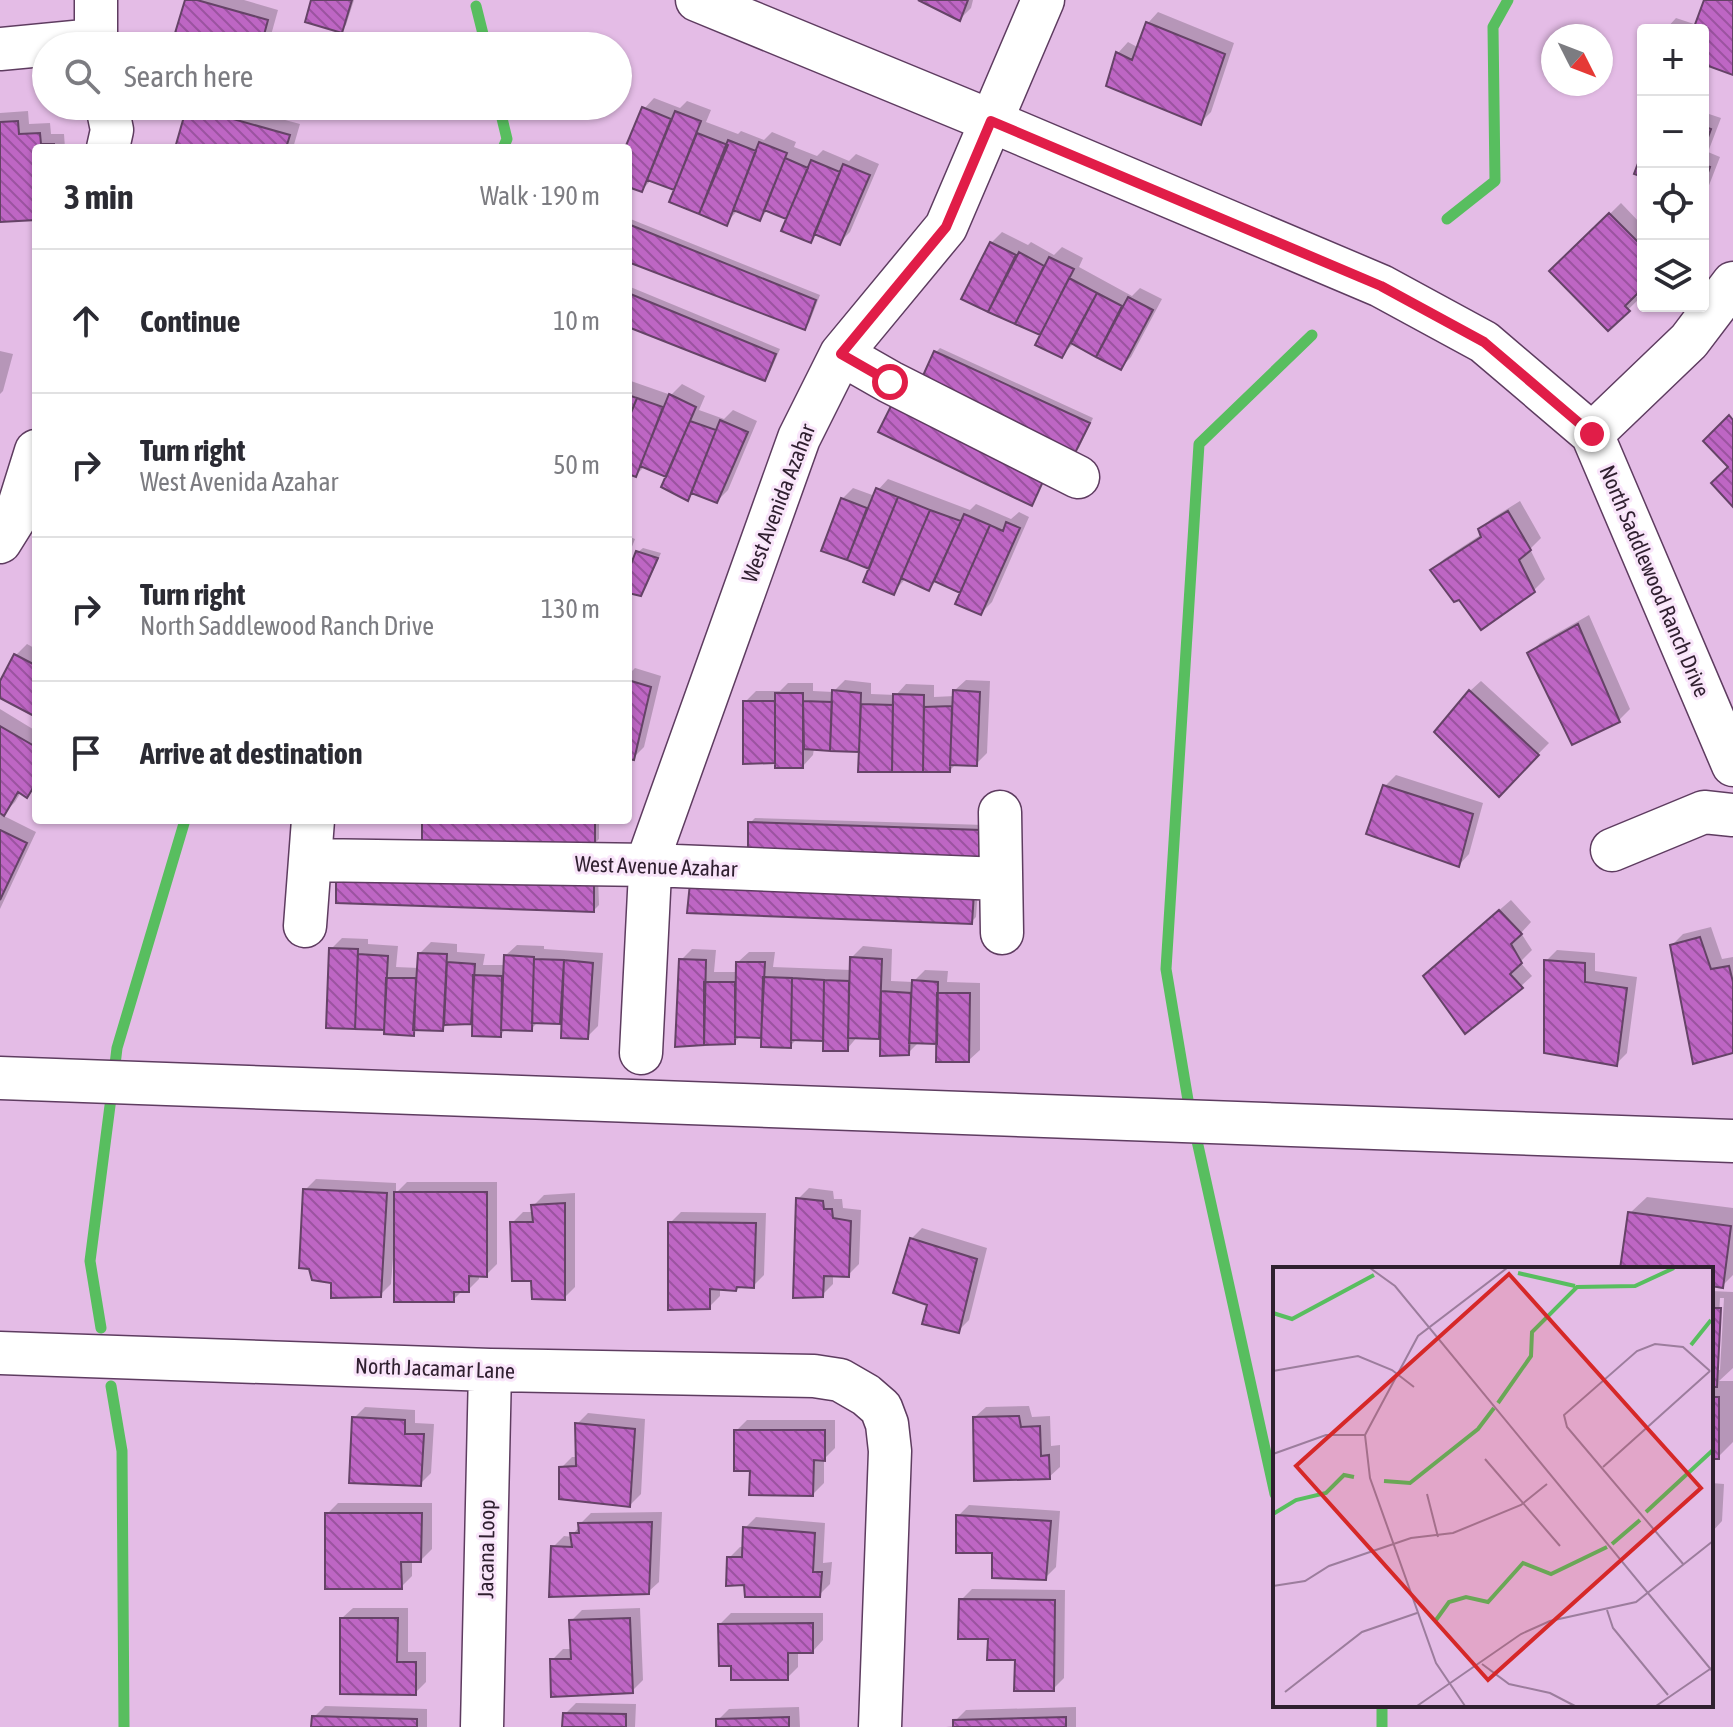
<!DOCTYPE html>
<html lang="en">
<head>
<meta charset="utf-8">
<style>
  :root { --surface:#fff; --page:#f2f2f3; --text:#2b2b33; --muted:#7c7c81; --line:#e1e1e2 }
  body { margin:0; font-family:"Asap Condensed",sans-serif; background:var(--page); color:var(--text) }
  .controls { position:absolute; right:24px; top:24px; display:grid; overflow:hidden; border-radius:8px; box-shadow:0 2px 6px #0004 }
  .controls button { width:72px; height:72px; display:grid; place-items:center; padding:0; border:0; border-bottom:2px solid var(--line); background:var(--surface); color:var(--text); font:40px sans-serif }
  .compass { position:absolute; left:1541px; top:24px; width:72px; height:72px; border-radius:50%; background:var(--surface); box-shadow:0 2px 6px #0004; rotate:132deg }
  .stop { position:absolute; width:24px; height:24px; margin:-18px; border:6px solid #e11d48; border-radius:50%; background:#fff }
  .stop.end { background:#e11d48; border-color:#fff; box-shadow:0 2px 8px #0008 }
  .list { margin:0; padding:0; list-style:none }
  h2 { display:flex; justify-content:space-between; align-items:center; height:104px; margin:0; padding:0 32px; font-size:34px }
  h2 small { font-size:26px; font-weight:400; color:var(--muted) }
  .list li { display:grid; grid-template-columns:52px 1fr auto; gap:24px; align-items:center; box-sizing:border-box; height:144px; padding:0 32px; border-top:2px solid var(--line) }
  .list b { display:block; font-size:30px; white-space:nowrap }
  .list p { margin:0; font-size:26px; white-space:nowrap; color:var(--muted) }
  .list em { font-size:26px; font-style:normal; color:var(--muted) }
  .icon { flex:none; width:44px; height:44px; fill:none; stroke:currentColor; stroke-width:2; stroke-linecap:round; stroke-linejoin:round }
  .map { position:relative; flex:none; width:1733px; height:1727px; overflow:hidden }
  .search { position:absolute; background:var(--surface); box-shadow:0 2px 6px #0004; left:32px; top:32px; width:600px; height:88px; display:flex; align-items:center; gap:20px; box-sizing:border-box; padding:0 28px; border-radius:44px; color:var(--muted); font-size:30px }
  .panel { position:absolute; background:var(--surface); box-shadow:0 2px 6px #0004; left:32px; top:144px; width:600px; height:680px; border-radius:8px }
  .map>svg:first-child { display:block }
</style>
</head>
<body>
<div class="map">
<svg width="1733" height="1727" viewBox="0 0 1733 1727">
  <defs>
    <pattern id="building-back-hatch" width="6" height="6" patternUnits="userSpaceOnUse" patternTransform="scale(2)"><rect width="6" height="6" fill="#be66c4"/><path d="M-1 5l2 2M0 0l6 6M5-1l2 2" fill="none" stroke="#9b53a0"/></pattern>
  </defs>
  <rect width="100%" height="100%" fill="#e4bce6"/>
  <!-- shadow -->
  <path fill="#0003" fill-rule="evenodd" d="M187,0H244L278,10L268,46H187Z
    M313,0H354L346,25L341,30Z
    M923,0H973L971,8L960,19Z
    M1706,0H1733V72L1703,62V30H1665L1676,18L1697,25Z
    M1158,12L1234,43L1211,112L1201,122L1118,53L1128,42L1139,48L1148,23Z
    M654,98L680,108L687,101L711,110L706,122L738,134L741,131L764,140L772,132L796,142L794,147L817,156L823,150L849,161L856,154L879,164L850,232L839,243L817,233L810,240L789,218L768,210L759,219L738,210L726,223L677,189L652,179L642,190L628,185L627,148L644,109Z
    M190,106H248L245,109L300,124L293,148H177Z
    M28,111L29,124L50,123L51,134H64L65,148H36V218L0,220V113Z
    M1703,112L1721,118L1708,152L1720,157L1706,193L1703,196Z
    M1621,203L1643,226V285L1634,294L1639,299L1608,329L1552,271Z
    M628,218L820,295L809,323L804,328L628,259Z
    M1002,232L1028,245L1031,242L1054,255L1062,247L1083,258L1079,267L1132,296L1140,288L1162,299L1131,357L1121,368L1074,343L1062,355L1043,334L964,298L991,243Z
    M628,286L780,349L769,374L765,379L628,325Z
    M940,348L1093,418L1079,448L1074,453L935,353Z
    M0,351L13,354L3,391L0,394Z
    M628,380L671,395L682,384L705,396L699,410L724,419L733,410L757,421L728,490L717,501L694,492L688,498L668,476L645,466L636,475L628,471Z
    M888,479L970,510L976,504L1011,519L1019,512L1029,517L992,602L981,613L963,592L937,580L929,589L906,578L893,593L872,568L823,549L842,499L853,488L875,496L878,490Z
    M1520,501L1541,538L1530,549L1545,579L1534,590L1459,598L1433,570L1444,559L1482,534L1480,530L1491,519Z
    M628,536L635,539L628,557Z
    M643,548L661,553L645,589L640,594L628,591V577L638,552Z
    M1589,615L1630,709L1619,720L1530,654L1540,643Z
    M27,644L36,649V715L0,696V685L16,655Z
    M635,668L661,676L644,747L633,758L628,757V675Z
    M845,680L871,683V694L896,695L906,684L934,685V697L955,696V690L966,680L990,681L987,753L976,764H956L950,770H860L861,750L814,748L813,755L803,766L745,702L756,691H780L788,683H813V691L833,692Z
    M1481,681L1549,743L1499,794L1470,691Z
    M0,709L36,731V786L27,796L21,792L15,802L2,815L36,832L0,909Z
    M1396,775L1483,803L1469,854L1459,865L1385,786Z
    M755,818L985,825L984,855L750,823Z
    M424,820H599V839L594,844Z
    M338,871L598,875L599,905L594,910Z
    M978,888L976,917L971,922L689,911Z
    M1511,900L1531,922L1521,933L1532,950L1520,962L1532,976L1521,986L1436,965Z
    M1711,927L1722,959L1733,957V1051L1672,945L1683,934Z
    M342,938L368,939V944L398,946L396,967L419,968L420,953L431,942L457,944V952L485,954L483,965H505L506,955L517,945L544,946V949L603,953L598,1026L587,1037L562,1022L539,1021L531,1029L507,1028L500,1035L473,1022H449L442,1029L418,1028L413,1033L386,1029L328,1026L331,949Z
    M863,946L892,949L891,981L913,982L925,970L948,971L947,982L980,983V1050L969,1060L939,1042H919L908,1053L881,1037L858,1036L847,1049L825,1039L798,1038L790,1046L763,1036H741L734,1042L681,960L692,949L716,950L714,972H737L738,962L749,952H775L773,967L852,970V957Z
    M1557,950L1595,953V971L1637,977L1627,1053L1616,1064L1546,961Z
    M316,1179L396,1183V1193L407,1182H497V1264L486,1275L479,1274V1279L468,1290H463L453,1300L396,1258H393L391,1284L380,1295L333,1281L305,1190Z
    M809,1188L833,1191L834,1199H842L843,1208L861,1210L859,1264L848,1275L833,1274V1284L822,1295L798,1199Z
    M575,1193V1287L564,1298L532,1279L512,1223L523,1212H534L533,1206L544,1195Z
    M1647,1197L1733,1208V1275L1722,1286L1711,1284V1269H1622L1630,1213Z
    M681,1212L766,1213L764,1275L753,1286L720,1287V1296L709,1307L670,1223Z
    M922,1228L987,1248L969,1320L958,1331L911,1239Z
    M1711,1291L1733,1292V1368L1719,1381H1733V1442L1718,1457H1711ZM1720,1298H1724L1720,1370H1716Z
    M1029,1406L1032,1417L1050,1416L1051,1446L1060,1445V1467L1049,1477L975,1417L986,1407Z
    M365,1407L415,1410V1423L434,1424L431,1473L420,1484L354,1418Z
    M588,1413L645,1419L641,1494L630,1505L561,1468L572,1457H578L577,1424Z
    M747,1420H835V1448L824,1459V1483L813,1494L752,1469L736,1431Z
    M1711,1483L1724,1484L1722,1521L1711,1533Z
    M338,1503H432V1549L421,1560H412V1576L401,1587L327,1514Z
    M969,1505L1060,1511L1056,1567L1045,1578L994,1551L958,1516Z
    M662,1512L659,1582L648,1592L553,1547L564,1536L573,1537V1534L580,1526V1524L591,1513Z
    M756,1517L825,1523L823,1563L832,1562L830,1584L819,1595L746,1583L729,1558L740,1547H745V1528Z
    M972,1589L1065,1590L1064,1678L1053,1689L990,1637L961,1600Z
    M353,1608H408V1652H426V1682L415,1693L342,1618Z
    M640,1608L643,1680L632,1691L552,1660L563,1649H572L571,1621L582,1610Z
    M731,1613H823V1640L813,1651H798V1667L787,1678L733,1664L720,1624Z
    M576,1703L636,1704L635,1727H564L565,1714Z
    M325,1706L427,1709V1727H313L314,1717Z
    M799,1707L800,1727H718V1720L729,1709Z
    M1076,1707V1727H946L955,1726V1721L966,1710Z"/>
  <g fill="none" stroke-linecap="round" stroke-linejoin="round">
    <!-- stream -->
    <path stroke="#58be5f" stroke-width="11" d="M476,6L486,46
      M499,106L507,139L503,148
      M1447,219L1495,181L1493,27L1508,0
      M114,1073L117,1048L185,820
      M101,1328L90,1261L112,1090
      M111,1386L122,1451L124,1727
      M1275,1494L1188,1100L1166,969L1199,444L1312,335
      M1382,1705V1727"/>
  </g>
  <!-- building -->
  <path fill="url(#building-back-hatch)" stroke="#654367" stroke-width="2" d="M185,0H197L268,20L261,46H182L172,43Z
    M311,0H352L342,33L305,22Z
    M918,0H968L960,21Z
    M1704,0H1733V75L1703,64V30H1693Z
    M1146,22L1225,54L1201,125L1106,86L1116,52L1132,60Z
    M187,106L290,135L286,148H175Z
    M209,106H244L242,115Z
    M642,107L671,119L642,192L628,187V148H625Z
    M675,111L701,121L674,190L647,180Z
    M18,121L19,134L40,133L41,144H54V148H36V220L0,222V122Z
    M1703,126L1711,129L1703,151Z
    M697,133L728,145L699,214L669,202Z
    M728,140L756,151L727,226L699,214Z
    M759,142L787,153L760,221L733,210Z
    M1643,150V177L1634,174Z
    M785,158L808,168L786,219L764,210Z
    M811,160L840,172L811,243L781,231Z
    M843,164L870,175L840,245L814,234Z
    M1703,165L1710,167L1703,187Z
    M1609,213L1643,247V288L1625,306L1630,311L1608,331L1549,271Z
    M628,224L816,300L805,330L628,262Z
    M990,242L1016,255L988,312L961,299Z
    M1019,252L1044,266L1015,324L988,312Z
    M1049,257L1074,269L1040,335L1015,324Z
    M1069,278L1097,293L1062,358L1035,345Z
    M628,293L776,354L765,381L628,327Z
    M1097,293L1122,306L1096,357L1071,343Z
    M1128,297L1153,310L1121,370L1096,357Z
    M934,351L1090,423L1074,455L921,380Z
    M669,394L696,407L666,477L640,466Z
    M628,395L637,398L628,420Z
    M637,398L663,407L636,477L628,474V420Z
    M892,404L1045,477L1032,506L878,432Z
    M1729,415L1733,420V507L1711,483L1728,467L1703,441Z
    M720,420L748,432L717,503L691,493Z
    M690,421L716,430L688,501L661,487Z
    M876,488L898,497L869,569L847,560Z
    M898,497L930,510L894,595L863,582Z
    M841,498L867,508L847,560L821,551Z
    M930,510L961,521L929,591L901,578Z
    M1508,511L1531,550L1519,560L1535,592L1481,630L1459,600L1454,602L1430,570L1481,537L1478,529Z
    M964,514L990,525L960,593L934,581Z
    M1006,522L1020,528L981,615L955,604L990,525L1003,531Z
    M636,551L658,558L641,596L628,593V572Z
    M1578,624L1620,722L1572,745L1527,653Z
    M14,654L35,665L36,662V717L0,698V681Z
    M628,680L651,687L634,760L628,759Z
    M832,690L861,693L859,752L830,751Z
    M953,690L980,692L977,766L950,765Z
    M1469,690L1539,755L1499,797L1434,732Z
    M775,693H803V768H775Z
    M893,694L924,695L923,772H892Z
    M743,701H775V763L743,764Z
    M803,701L832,702L830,751L804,749Z
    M861,704L893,705L892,772H858Z
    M952,706L950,772H923L924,707Z
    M0,726L36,747V783L27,798L18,792L4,816L0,813Z
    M1383,785L1473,814L1459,867L1366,834Z
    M422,820H595V846L422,842Z
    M748,822L981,830L980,862L748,851Z
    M0,830L27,843L0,900Z
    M336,871L594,879V912L336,903Z
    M690,883L974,892L972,924L687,913Z
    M1499,910L1522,934L1511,944L1522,963L1510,974L1523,988L1465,1034L1423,976Z
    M1700,937L1711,969L1729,966L1733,982V1053L1693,1064L1670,945Z
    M329,948L358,949L355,1029L326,1028Z
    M418,953L447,954L443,1031L413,1030Z
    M358,954L388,956L384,1030L355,1029Z
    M504,955L534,957L532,1031L501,1030Z
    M850,957L882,959L879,1039L848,1038Z
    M534,959L564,960L560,1024L532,1023Z
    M679,959L706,960L704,1045L675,1047Z
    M564,960L593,963L588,1039L561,1038Z
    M1544,960L1585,963V982L1627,988L1617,1066L1544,1053Z
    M447,962L475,964L471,1024L444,1025Z
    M736,962H765L761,1038L735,1037Z
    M473,975L502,976L501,1037L472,1036Z
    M763,977L792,978L791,1048L761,1047Z
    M386,978H416L414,1036L384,1034Z
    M792,978L824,980L823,1041L791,1040Z
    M824,980L849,981L848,1051H823Z
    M912,980L938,982L937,1044L909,1043Z
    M704,982H735V1044L704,1045Z
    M881,991L911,993L909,1055L880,1056Z
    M937,993H970L969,1062H936Z
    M303,1189L387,1193L381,1297L331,1298V1283L312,1280L309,1269L299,1268Z
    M394,1192H487V1277L469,1276V1292H454V1302H394Z
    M796,1198L823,1201L824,1209H832L833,1218L851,1221L849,1277L824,1276L823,1297L793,1298Z
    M565,1203V1300L532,1299L531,1281H512L510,1222H533L531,1205Z
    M1628,1212L1731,1226L1723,1288L1711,1286V1269H1620Z
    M668,1222L756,1223L754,1288L737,1287L736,1291L710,1289V1309L668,1310Z
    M910,1238L977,1259L959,1333L922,1324L927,1305L893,1293Z
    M1711,1308H1721L1717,1387H1711Z
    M1711,1397H1719V1459H1711Z
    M1019,1416L1021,1427L1040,1426L1041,1456L1049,1455L1050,1479L974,1481L973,1417Z
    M352,1417L405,1420V1434H424L421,1486L349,1483Z
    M575,1423L635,1429L630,1507L559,1499V1467L576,1466Z
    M734,1430H825V1461L814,1460L813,1496L749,1495L750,1471H734Z
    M325,1513H422L421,1562H401L402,1589H325Z
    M956,1515L1051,1521L1046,1580L992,1578V1553H956Z
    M652,1522L649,1594L549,1597L551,1546L572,1547L570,1533H579L578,1523Z
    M743,1527L815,1533L813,1572H822L820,1597H745L744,1585L726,1586L727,1557H742Z
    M959,1599L1055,1600L1054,1691H1014L1015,1660H987L988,1639H958Z
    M340,1618H398L397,1662H416V1695L340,1694Z
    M630,1618L633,1693L551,1697L550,1659H571L569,1620Z
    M813,1623V1653H788V1680H731V1666H719L718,1624Z
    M563,1713L626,1714V1727H562Z
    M312,1716L417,1719V1727H311Z
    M789,1717V1727H716V1719Z
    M1066,1717V1727H953V1720Z"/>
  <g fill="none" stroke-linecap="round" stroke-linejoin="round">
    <!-- minor casing -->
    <g stroke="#5e3c60" stroke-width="45">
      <path id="minor" d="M96,0V46
        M697,0L991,121L1381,286L1484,342L1592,434L1733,765
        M0,49L95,40
        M107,106L112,130L108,148
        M841,354L890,382L1078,477
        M1592,434L1689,341L1733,283
        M0,542L15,518L36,451
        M1000,812L1002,933
        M1612,850L1704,812L1733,815
        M310,860L650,865L1001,879
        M305,926L313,820
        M641,1053L651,852L799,438L841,354L946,227L1043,0
        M0,1078L1733,1141
        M0,1353L490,1370L814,1376L840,1380L866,1395L881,1408L887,1424L890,1451L880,1727
        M482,1727L490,1370"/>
    </g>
    <!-- minor -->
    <use href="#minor" stroke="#fff" stroke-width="42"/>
  </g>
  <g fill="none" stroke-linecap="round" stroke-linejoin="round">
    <!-- route -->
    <path stroke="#e11d48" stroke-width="10" d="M890,382L841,354L946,227L991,121L1381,286L1484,342L1592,434"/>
  </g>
  <g text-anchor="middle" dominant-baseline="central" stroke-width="6" stroke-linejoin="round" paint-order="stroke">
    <!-- street labels -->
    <g font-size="22" fill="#2f1f2f" stroke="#f9e5fa">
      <text transform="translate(778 503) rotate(-69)">West Avenida Azahar</text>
      <text transform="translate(1655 581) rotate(67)">North Saddlewood Ranch Drive</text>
      <text transform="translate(656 866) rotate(2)">West Avenue Azahar</text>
      <text transform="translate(435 1368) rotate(2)">North Jacamar Lane</text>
      <text transform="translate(486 1549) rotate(-89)">Jacana Loop</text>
    </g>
  </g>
  <!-- overview -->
  <g transform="translate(1273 1267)">
    <rect width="440" height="440" fill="#e4bce6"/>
    <path fill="none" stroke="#58be5f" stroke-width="4" d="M245,6L302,19M0,46L19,52L101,8M418,78L438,53M225,136L258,89L259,65L304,20L362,19L401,1M111,214L137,216L205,162L221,141M373,245L440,183M0,247L23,233L53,226L71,208L81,210M339,277L367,253M163,353L176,335L193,330L215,335L250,296L278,307L334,280"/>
    <path fill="none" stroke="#9c7d9d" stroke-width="2" d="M97,1L122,19L440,405M0,104L85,89L119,103L141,120M0,187L53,168H92M212,192L287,279M330,200L437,104M154,227L165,270M411,298L294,160L291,148L364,84L382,77L410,80L437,104M0,319L32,314L56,299L138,271L180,266L248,238L274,217M334,343L340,361L395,428M209,397L236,417L277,426L302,439M12,425L89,365L144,346M144,439L248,367L277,354L363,335L440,274M192,439L163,396L97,211L92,168L145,69L234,1M383,439L440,400"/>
    <path fill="#d62828" fill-opacity="0.15" stroke="#d62828" stroke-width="4" d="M236,7L428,221L215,413L23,199Z"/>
    <rect width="440" height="440" fill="none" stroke="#2f1f2f" stroke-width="4"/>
  </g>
</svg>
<div class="controls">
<button>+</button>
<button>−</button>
<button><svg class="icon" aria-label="locate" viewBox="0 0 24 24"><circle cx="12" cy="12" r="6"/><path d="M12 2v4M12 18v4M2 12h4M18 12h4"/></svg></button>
<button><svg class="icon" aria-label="layers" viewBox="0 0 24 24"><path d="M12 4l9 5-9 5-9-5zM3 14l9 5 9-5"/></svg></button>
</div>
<svg class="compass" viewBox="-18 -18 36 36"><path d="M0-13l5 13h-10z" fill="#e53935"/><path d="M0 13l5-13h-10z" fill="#7c7c81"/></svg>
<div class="stop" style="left:890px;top:382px"></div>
<div class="stop end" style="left:1592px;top:434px"></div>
<div class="search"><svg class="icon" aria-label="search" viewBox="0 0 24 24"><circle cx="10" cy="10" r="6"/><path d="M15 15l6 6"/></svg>Search here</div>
<section class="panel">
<h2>3 min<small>Walk · 190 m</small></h2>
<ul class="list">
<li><svg class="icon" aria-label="ahead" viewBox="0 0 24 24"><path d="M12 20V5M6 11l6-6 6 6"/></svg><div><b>Continue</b></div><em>10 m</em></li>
<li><svg class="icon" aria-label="right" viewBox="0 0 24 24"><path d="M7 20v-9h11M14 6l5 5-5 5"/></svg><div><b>Turn right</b><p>West Avenida Azahar</p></div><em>50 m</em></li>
<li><svg class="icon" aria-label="right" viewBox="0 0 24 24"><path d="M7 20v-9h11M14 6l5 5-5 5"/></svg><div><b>Turn right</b><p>North Saddlewood Ranch Drive</p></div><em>130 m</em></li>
<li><svg class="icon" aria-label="arrive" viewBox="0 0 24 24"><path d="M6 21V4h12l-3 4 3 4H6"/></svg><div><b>Arrive at destination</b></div></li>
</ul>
</section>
</div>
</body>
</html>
